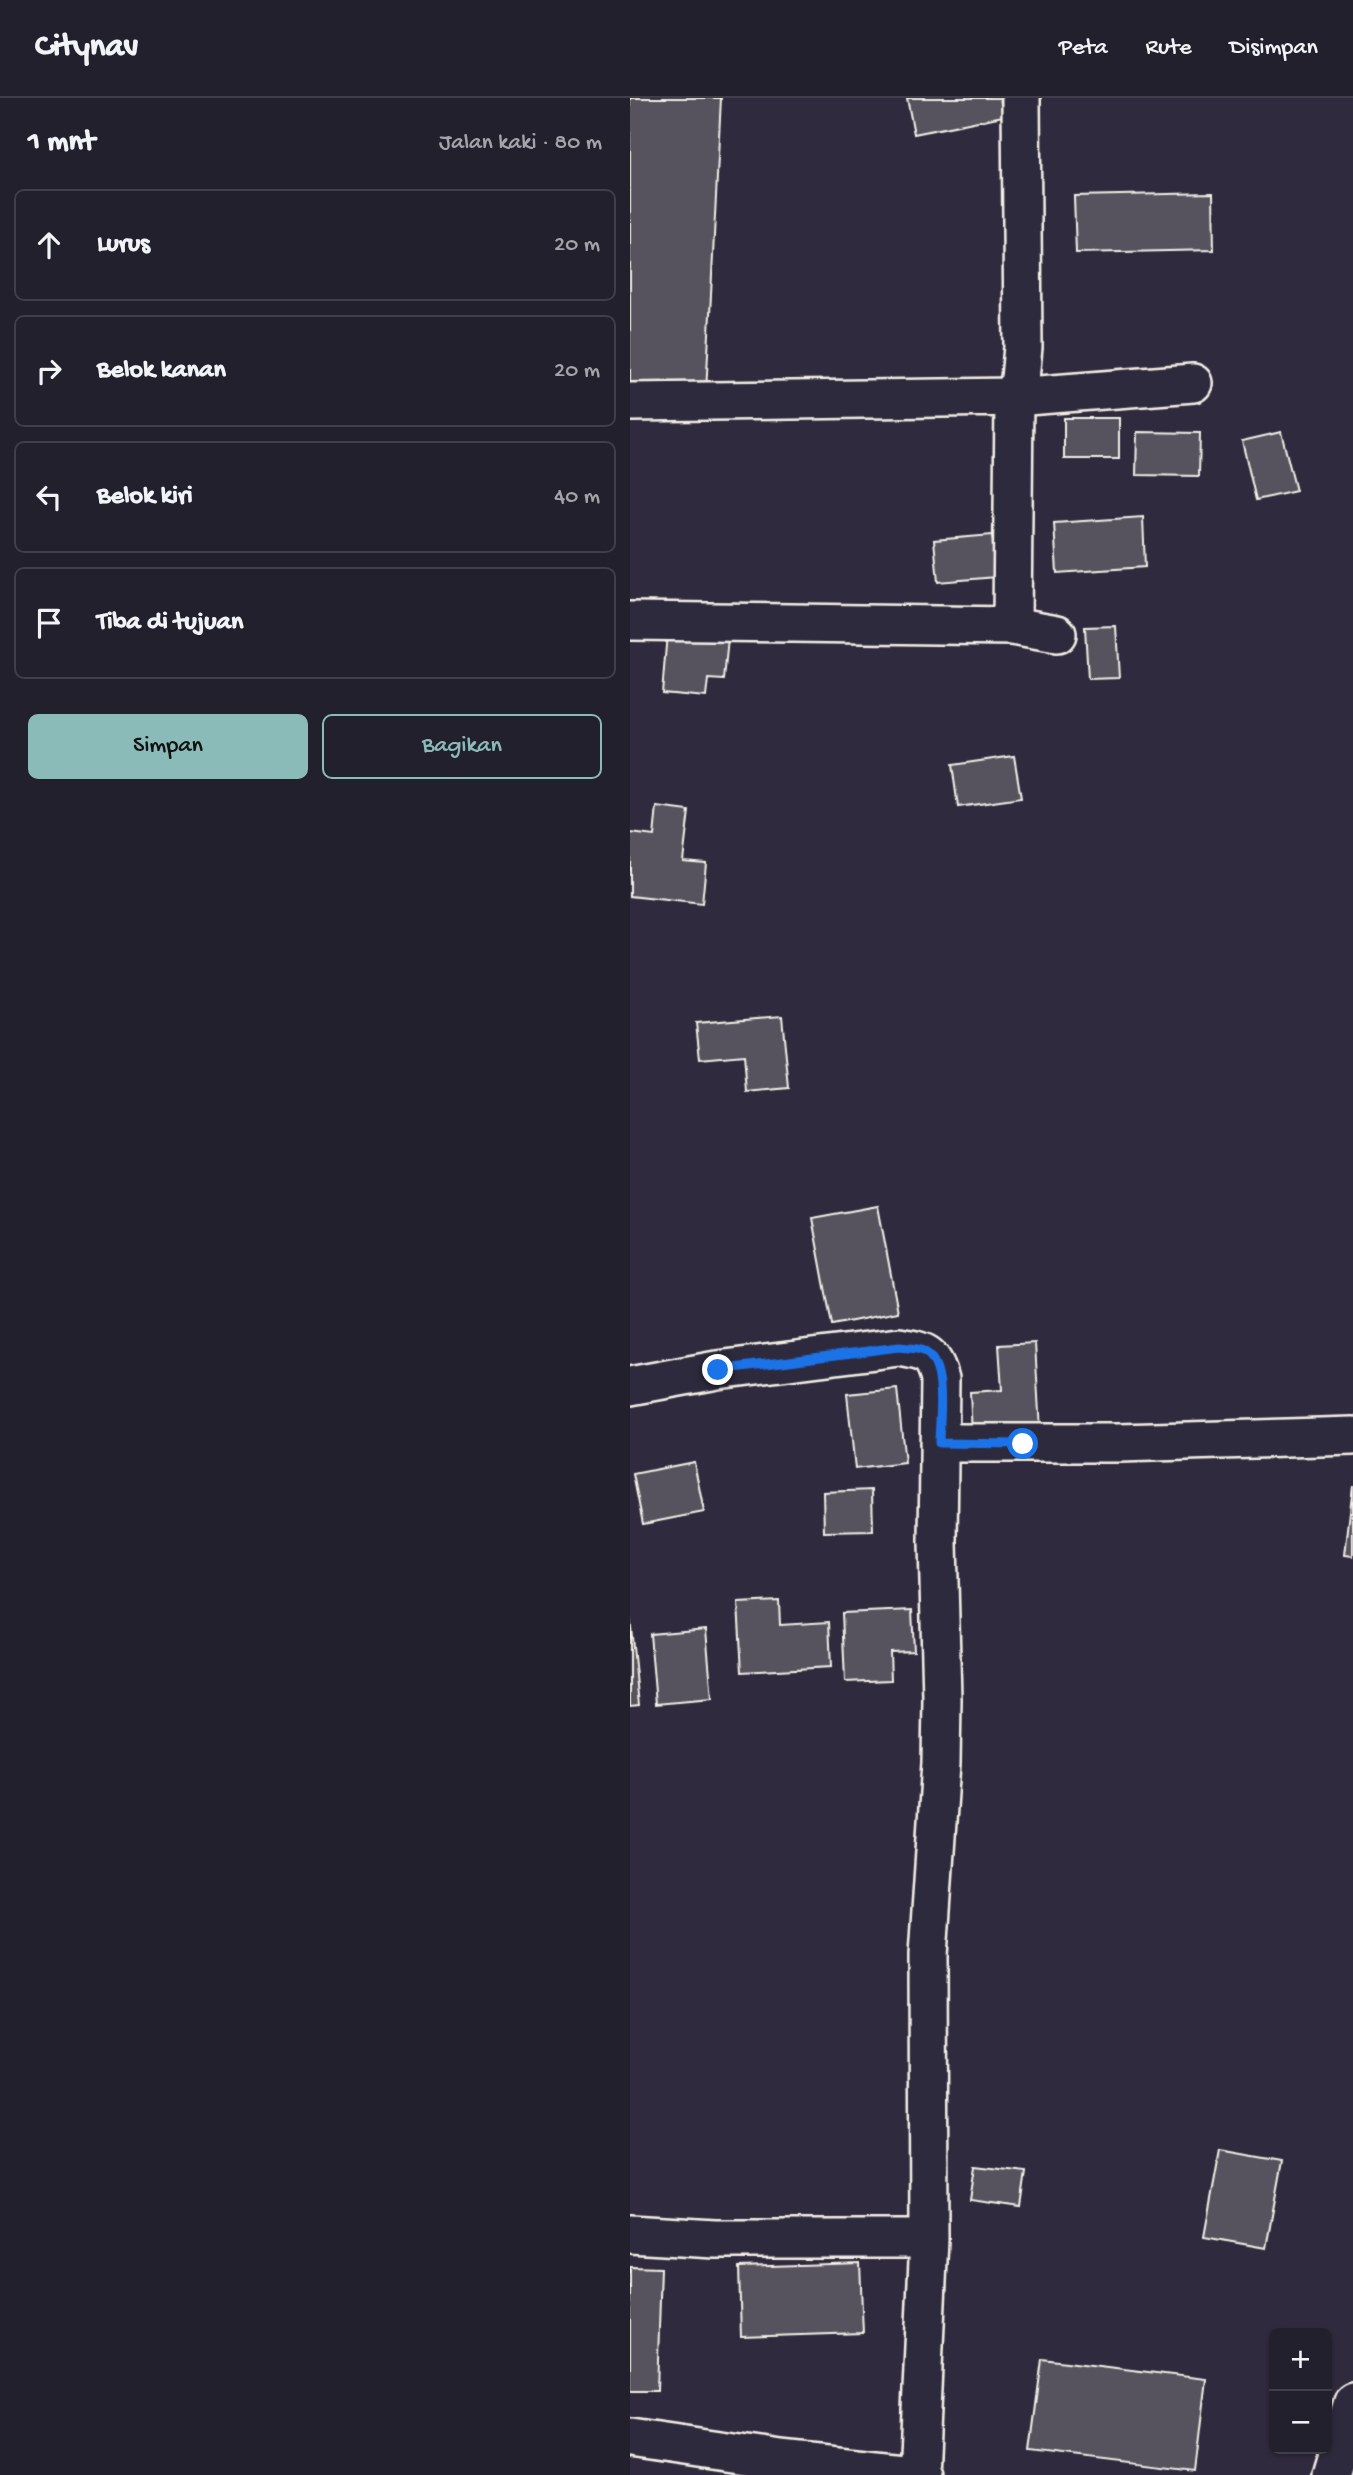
<!DOCTYPE html>
<html lang="id">
<head>
<meta charset="utf-8">
<style>
  :root { --surface:#23202e; --page:#2b2836; --text:#f1f3f6; --muted:#a3a3aa; --line:#403e4a; --accent:#8bbbb9 }
  body { margin:0; font-family:"Gochi Hand",sans-serif; background:var(--page); color:var(--text) }
  .controls { position:absolute; right:21px; bottom:21px; display:grid; overflow:hidden; border-radius:10px; box-shadow:0 2px 5px #0004 }
  .controls button { width:63px; height:63px; display:grid; place-items:center; padding:0; border:0; border-bottom:2px solid var(--line); background:var(--surface); color:var(--text); font:35px sans-serif }
  .stop { position:absolute; width:21px; height:21px; margin:-16px; border:5px solid #1a73e8; border-radius:50%; background:#fff }
  .stop.end { background:#1a73e8; border-color:#fff; box-shadow:0 2px 7px #0008 }
  .list { margin:0; padding:0; list-style:none }
  h2 { display:flex; justify-content:space-between; align-items:center; height:91px; margin:0; padding:0 28px; font-size:30px }
  h2 small { font-size:23px; font-weight:400; color:var(--muted) }
  .list li { display:grid; grid-template-columns:46px 1fr auto; gap:21px; align-items:center; box-sizing:border-box; height:112px; margin:0 14px 14px; padding:0 14px; border:2px solid var(--line); border-radius:10px }
  .list b { display:block; font-size:26px; white-space:nowrap }
  .list em { font-size:23px; font-style:normal; color:var(--muted) }
  .actions { display:flex; gap:14px; padding:21px 28px }
  .actions a { flex:1; padding:16px 0; border:2px solid var(--accent); border-radius:10px; text-align:center; font-size:24px; color:var(--accent) }
  .actions .main { background:var(--accent); color:#111 }
  .icon { flex:none; width:38px; height:38px; fill:none; stroke:currentColor; stroke-width:2; stroke-linecap:round; stroke-linejoin:round }
  .map { position:relative; flex:none; width:723px; height:2377px; overflow:hidden }
  header { display:flex; align-items:center; gap:42px; box-sizing:border-box; height:98px; padding:0 35px; background:var(--surface); border-bottom:2px solid var(--line) }
  header strong { font-size:33px }
  nav { display:flex; gap:38px; margin-inline-start:auto; font-size:24px }
  main { display:flex }
  aside { flex:1; background:var(--surface) }
  .map>svg:first-child { display:block }
</style>
</head>
<body>
<header>
<strong>Citynav</strong>
<nav><a>Peta</a><a>Rute</a><a>Disimpan</a></nav>
</header>
<main>
<aside>
<h2>1 mnt<small>Jalan kaki · 80 m</small></h2>
<ul class="list">
<li><svg class="icon" aria-label="ahead" viewBox="0 0 24 24"><path d="M12 20V5M6 11l6-6 6 6"/></svg><div><b>Lurus</b></div><em>20 m</em></li>
<li><svg class="icon" aria-label="right" viewBox="0 0 24 24"><path d="M7 20v-9h11M14 6l5 5-5 5"/></svg><div><b>Belok kanan</b></div><em>20 m</em></li>
<li><svg class="icon" aria-label="left" viewBox="0 0 24 24"><path d="M17 20v-9H6M10 6l-5 5 5 5"/></svg><div><b>Belok kiri</b></div><em>40 m</em></li>
<li><svg class="icon" aria-label="arrive" viewBox="0 0 24 24"><path d="M6 21V4h12l-3 4 3 4H6"/></svg><div><b>Tiba di tujuan</b></div></li>
</ul>
<div class="actions"><a class="main">Simpan</a><a>Bagikan</a></div>
</aside>
<div class="map">
<svg width="723" height="2377" viewBox="0 0 723 2377">
  <rect width="100%" height="100%" fill="#2f2a3d"/>
  <filter id="ink" filterUnits="userSpaceOnUse"><feTurbulence type="fractalNoise" baseFrequency=".0143" numOctaves="2"/><feDisplacementMap in="SourceGraphic" scale="14" xChannelSelector="R" yChannelSelector="G"/><feConvolveMatrix kernelMatrix="1 2 1 2 8 2 1 2 1" color-interpolation-filters="sRGB"/></filter>
  <g filter="url(#ink)">
    <!-- building -->
    <path fill="#56525f" stroke="#f4f1e8" stroke-width="2" d="M0,0H91L76,295L0,286Z
      M277,0H370L373,18L284,36Z
      M583,95L584,152L446,155L444,98Z
      M434,320H489V361H434Z
      M507,334L570,335L569,378L506,377Z
      M651,334L666,393L626,402L612,343Z
      M513,419L515,469L427,475L424,425Z
      M362,437L366,479L308,484L304,442Z
      M486,528L489,580L458,581L455,529Z
      M37,535L98,540L94,582L78,581L76,599L32,595Z
      M384,658L391,700L328,709L322,667Z
      M27,709L59,713L53,763L76,765L72,806L0,798V735L24,738Z
      M152,918L159,990L117,994L114,957L70,961L66,925Z
      M248,1108L268,1214L202,1227L182,1120Z
      M405,1245L410,1333L342,1337L340,1294L372,1292L369,1247Z
      M267,1291L275,1365L225,1371L217,1296Z
      M64,1364L74,1414L13,1426L3,1376Z
      M723,1387V1458L715,1457Z
      M242,1392L243,1433L194,1434L193,1394Z
      M149,1503L150,1527L199,1524L201,1569L112,1574L108,1505Z
      M282,1512L284,1553L260,1554L261,1582L215,1584L212,1515Z
      M0,1519L9,1607L0,1608Z
      M76,1531L82,1601L26,1606L20,1536Z
      M590,2052L652,2063L636,2150L574,2139Z
      M345,2068L396,2074L391,2109L340,2102Z
      M230,2165L233,2235L111,2239L109,2169Z
      M0,2169L31,2170L27,2293H0Z
      M412,2261L576,2281L565,2373L400,2353Z"/>
    <g fill="none" stroke-linecap="round" stroke-linejoin="round">
      <!-- minor casing -->
      <g stroke="#f4f1e8" stroke-width="42">
        <path id="minor" d="M0,304L384,299L563,285
          M0,523L382,528L427,536
          M382,528L384,299L390,281L393,249L391,0
          M0,1288L87,1272L269,1249C294,1253 303,1254 310,1281L308,1444L312,1601L311,1665L298,1857L299,2141L288,2377
          M309,1345H489L723,1338
          M0,2136L85,2141H299
          M0,2340L151,2362L291,2377
          M701,2377L723,2304"/>
      </g>
      <!-- minor -->
      <use href="#minor" stroke="#2f2a3d" stroke-width="37"/>
    </g>
  </g>
  <g fill="none" stroke-linecap="round" stroke-linejoin="round" filter="url(#ink)">
    <!-- route -->
    <path stroke="#1a73e8" stroke-width="9" d="M88,1272L269,1249C276,1250 285,1250 291,1252C319,1262 309,1322 309,1345L393,1346"/>
  </g>
</svg>
<div class="controls">
<button>+</button>
<button>−</button>
</div>
<div class="stop" style="left:393px;top:1346px"></div>
<div class="stop end" style="left:88px;top:1272px"></div>
</div>
</main>
</body>
</html>
